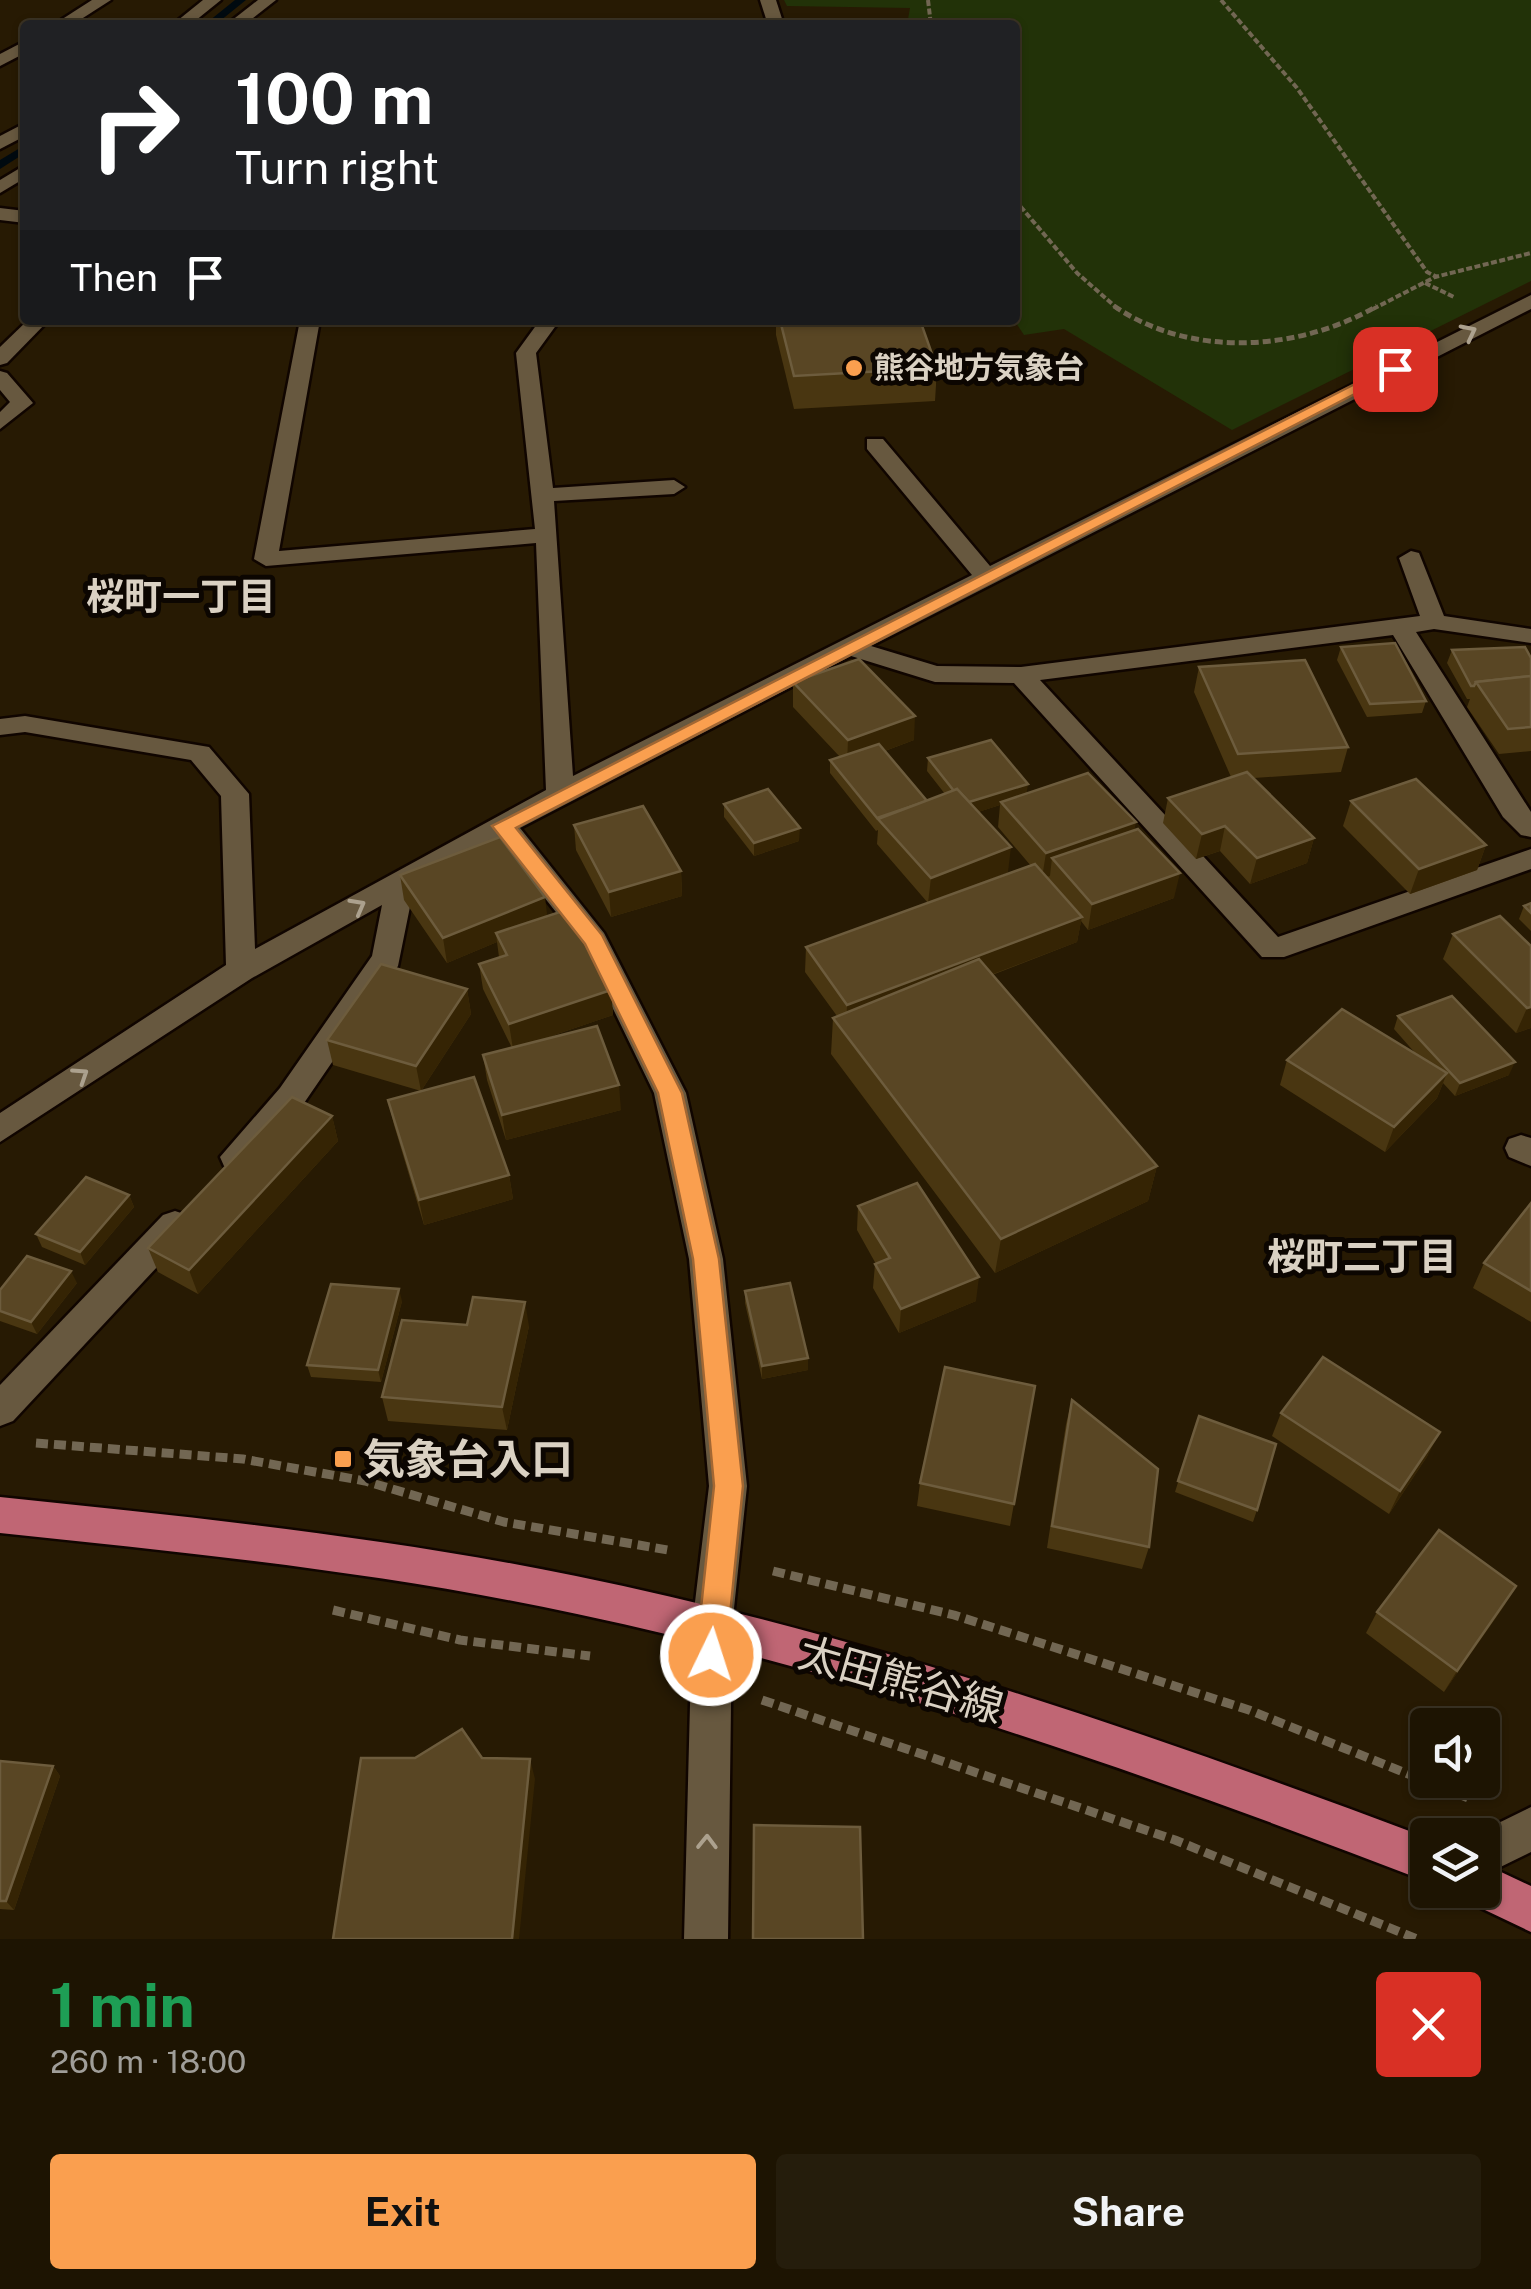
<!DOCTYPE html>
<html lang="en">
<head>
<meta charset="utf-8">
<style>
	:root { --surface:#1d1402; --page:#251d0c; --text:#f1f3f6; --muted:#a09e99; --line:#3b3324; --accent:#fa9f4f }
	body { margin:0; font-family:"Public Sans","Noto Sans JP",sans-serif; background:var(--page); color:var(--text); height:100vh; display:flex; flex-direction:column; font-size:38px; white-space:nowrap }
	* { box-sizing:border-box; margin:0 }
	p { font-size:32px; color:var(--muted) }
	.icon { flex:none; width:55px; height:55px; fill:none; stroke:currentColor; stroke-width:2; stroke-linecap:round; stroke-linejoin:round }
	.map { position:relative; height:1939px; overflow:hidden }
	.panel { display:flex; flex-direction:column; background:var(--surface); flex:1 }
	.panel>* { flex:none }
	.hud { position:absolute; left:20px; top:20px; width:1000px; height:305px; border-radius:10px; box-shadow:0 2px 8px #0004,0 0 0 2px var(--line); background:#202124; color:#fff; overflow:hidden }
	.controls { position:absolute; left:1410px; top:1708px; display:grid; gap:20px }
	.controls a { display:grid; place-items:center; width:90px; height:90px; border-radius:10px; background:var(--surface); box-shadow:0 2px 8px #0004,0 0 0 2px var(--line); font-size:50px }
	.pin { position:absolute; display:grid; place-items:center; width:85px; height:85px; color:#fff; margin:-42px; border-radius:20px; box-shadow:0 5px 15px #0006 }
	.me { position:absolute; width:110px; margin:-55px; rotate:4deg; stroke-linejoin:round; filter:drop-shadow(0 0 8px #0008) }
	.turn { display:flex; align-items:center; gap:35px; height:210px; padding:0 50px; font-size:45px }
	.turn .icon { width:130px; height:130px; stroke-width:2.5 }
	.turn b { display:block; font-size:70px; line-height:85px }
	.then { display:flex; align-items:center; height:95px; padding:0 50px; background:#0003; gap:20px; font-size:38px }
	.round { display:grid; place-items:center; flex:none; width:105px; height:105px; border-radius:10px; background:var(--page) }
	.overview { display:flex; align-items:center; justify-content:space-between; height:170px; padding:0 50px }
	h1 { font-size:60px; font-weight:700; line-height:75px; color:#1e9e55 }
	.action { display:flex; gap:20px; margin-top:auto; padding:20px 50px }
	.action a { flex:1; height:115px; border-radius:10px; background:var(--accent); color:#111; font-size:40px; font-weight:700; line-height:115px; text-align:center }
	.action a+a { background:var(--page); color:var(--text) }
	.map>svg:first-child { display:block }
	.green { fill:#223208 }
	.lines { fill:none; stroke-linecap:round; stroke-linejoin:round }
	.stream { fill:#000a10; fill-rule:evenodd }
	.minor-casing { stroke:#100500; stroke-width:5 }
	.major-casing { stroke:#100500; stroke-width:5 }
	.path-far2 { stroke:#726753; stroke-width:4; stroke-dasharray:6 2.5; stroke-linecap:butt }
	.path-far1 { stroke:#726753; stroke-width:5; stroke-dasharray:8 4; stroke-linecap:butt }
	.path { stroke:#726753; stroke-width:9; stroke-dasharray:12 6; stroke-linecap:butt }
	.minor { fill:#67583f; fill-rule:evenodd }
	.major { fill:#c06674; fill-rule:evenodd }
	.wall { fill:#493611; fill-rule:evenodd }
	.shaded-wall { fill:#352404 }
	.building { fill:#594624; stroke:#6d5c3d; stroke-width:2.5 }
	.oneway { stroke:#aca18e }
	.route { fill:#fa9f4f; stroke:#a26733; stroke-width:2.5 }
	.poi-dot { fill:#fa9f4f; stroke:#0c0601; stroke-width:4 }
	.labels { text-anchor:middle; stroke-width:10; stroke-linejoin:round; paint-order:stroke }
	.far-poi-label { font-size:30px; font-weight:bold; fill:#dad1c3; stroke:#0c0601; text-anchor:start }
	.neighbourhood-label { font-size:38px; font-weight:bold; fill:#dad1c3; stroke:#0c0601 }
	.near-poi-label { font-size:42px; font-weight:bold; fill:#dad1c3; stroke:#0c0601; text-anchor:start }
	.near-street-label { font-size:42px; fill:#dad1c3; stroke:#0c0601 }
</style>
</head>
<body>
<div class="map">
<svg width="1531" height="1939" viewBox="0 0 1531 1939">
	<rect width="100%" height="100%" fill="#271a03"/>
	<polygon class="green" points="784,0 1531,0 1531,281 1232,430 1064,329 1024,335 1014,320 1015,25 907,25 910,8 787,6"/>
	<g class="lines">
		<g class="stream">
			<polygon points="235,0 246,0 215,25 204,25"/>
			<polygon points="25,145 25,153 0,169 0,160"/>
		</g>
		<g class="minor-casing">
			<g id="minor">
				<polygon points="92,0 111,0 72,25 53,25"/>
				<polygon points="203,0 221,0 190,25 172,25"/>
				<polygon points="258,0 276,0 244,25 226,25"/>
				<polygon points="760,0 776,0 784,25 768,25"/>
				<polygon points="25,41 25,53 0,66 0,54"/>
				<polygon points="25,123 25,136 0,149 0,136"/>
				<polygon points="25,165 25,178 0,193 0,180"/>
				<polygon points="0,208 25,211 25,223 0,220"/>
				<polygon points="1531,295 1531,309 871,646 937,666 1021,667 1420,616 1399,558 1411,551 1419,553 1444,616 1531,629 1531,643 1434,629 1416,632 1531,812 1531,837 1521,835 1503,817 1393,635 1040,680 1278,937 1531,849 1531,869 1284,957 1262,957 1014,683 935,682 851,656 520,828 604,933 686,1093 723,1259 747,1486 732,1627 728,1939 684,1939 692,1627 709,1486 689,1259 654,1093 582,945 499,840 414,887 398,966 302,1106 248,1166 236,1170 224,1166 220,1157 280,1088 372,956 382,905 252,978 0,1142 0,1113 226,965 221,796 191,760 25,732 0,735 0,719 25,716 209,747 249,794 255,949 546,790 536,543 266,566 254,559 300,320 320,320 279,551 535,529 516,353 540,320 560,320 536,353 553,488 674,480 685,487 674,494 554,501 573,776 972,575 867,449 867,439 883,439 990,566"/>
				<polygon points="28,320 49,320 7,363 0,365 0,347"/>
				<polygon points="0,371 7,373 33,403 0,429 0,412 10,402 0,390"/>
				<polygon points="1521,1135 1531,1138 1531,1166 1509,1157 1505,1148 1509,1139"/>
				<polygon points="175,1211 187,1215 192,1225 187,1235 13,1421 0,1426 0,1385 163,1215"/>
				<polygon points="1531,1807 1531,1852 1482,1876 1482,1835 1474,1835"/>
			</g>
		</g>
		<g class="major-casing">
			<g id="major">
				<path d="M 0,1497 C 193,1517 386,1537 576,1576 C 868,1636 1149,1733 1428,1838 L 1428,1882 C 1150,1775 869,1676 577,1614 C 387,1573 193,1553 0,1533 Z"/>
				<polygon points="1482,1863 1531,1886 1531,1932 1466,1901 1462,1890 1482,1890"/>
			</g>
		</g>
		<g class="path-far2">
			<polyline points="928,0 931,25"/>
			<polyline points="1221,0 1297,88 1427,272 1437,277"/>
			<polyline points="1015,200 1077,273 1118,309"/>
			<polyline points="1425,283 1454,297"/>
			<polyline points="1373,309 1435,277 1531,253"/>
		</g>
		<path class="path-far1" d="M 1114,306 C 1191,359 1300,351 1377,306"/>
		<g class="path">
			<polyline points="36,1443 243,1459 365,1481 504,1522 668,1550"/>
			<polyline points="773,1571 954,1615 1249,1710 1468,1798"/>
			<polyline points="333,1610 460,1640 590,1656"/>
			<polyline points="762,1700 1175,1840 1417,1939"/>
		</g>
		<use href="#minor" class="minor"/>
		<use href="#major" class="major"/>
	</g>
	<g class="wall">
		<polygon points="776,320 920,320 937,368 935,401 794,409 776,335"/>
		<polygon points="1341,647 1426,701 1422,713 1367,717 1337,660"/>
		<polygon points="1452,650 1531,658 1531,751 1499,754 1467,707 1470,699 1467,699 1447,663"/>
		<polygon points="1199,667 1348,747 1341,772 1254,778 1314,838 1307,863 1250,884 1220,851 1196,859 1163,823 1168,798 1231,777 1194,692"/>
		<path d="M 793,682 L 914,740 L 885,751 L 927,801 L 945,794 L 927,771 L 928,758 L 1134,830 L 1174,898 L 1088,930 L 1081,921 L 1077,942 L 992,975 L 1157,1166 L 1148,1201 L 995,1273 L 831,1054 L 833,1018 L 837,1016 L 805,972 L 806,947 L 928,903 L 877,844 L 878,830 L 876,831 L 830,773 L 830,760 L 840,757 L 793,707 ZM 1000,805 L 998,827 L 1031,866 L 931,902 L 1008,872 L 978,812 Z"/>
		<polygon points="1351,801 1486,845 1477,870 1410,894 1343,826"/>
		<polygon points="724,804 799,841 754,856 724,817"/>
		<polygon points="574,825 681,871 682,896 611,917 576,850"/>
		<polygon points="400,875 547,916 611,990 613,1015 528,1044 621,1110 506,1140 487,1080 483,1055 512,1048 483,989 479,964 499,957 497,942 447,963 404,900"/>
		<polygon points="1531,903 1531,931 1519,919 1524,906"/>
		<polygon points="1453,934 1531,946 1531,1028 1516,1033 1443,959"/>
		<polygon points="467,989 471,1014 421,1091 333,1065 327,1040"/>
		<polygon points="1398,1016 1509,1075 1455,1096 1443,1083 1437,1098 1385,1152 1280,1085 1287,1060 1416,1054 1394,1029"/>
		<polygon points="388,1100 509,1175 513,1199 424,1225 394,1125"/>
		<polygon points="332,1116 338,1141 198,1294 158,1272 148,1248"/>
		<polygon points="129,1195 134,1207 85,1265 42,1247 36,1234"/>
		<polygon points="1531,1203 1531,1322 1473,1288 1484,1263"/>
		<polygon points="858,1206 976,1301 899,1333 873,1288 875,1264 876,1264 857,1230"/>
		<polygon points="77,1283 37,1334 0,1321 0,1290"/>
		<polygon points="745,1291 808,1370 762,1379 745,1303"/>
		<polygon points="402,1301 381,1382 311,1377 307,1365"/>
		<polygon points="529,1326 507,1430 388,1421 382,1397"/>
		<polygon points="1035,1386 1010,1526 917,1506 920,1483"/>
		<polygon points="1072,1400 1149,1547 1142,1569 1047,1548 1066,1424"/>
		<polygon points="1281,1413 1428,1455 1389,1514 1272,1436"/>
		<polygon points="1199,1416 1257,1510 1253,1522 1175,1492"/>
		<polygon points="1516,1586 1444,1692 1366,1633 1377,1612"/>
		<polygon points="0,1761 53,1766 60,1776 14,1910 0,1909"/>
	</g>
	<g class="shaded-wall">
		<polygon points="915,716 914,740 847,765 848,740"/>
		<polygon points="1028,784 1026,797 1001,802 1000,805 963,817 964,804"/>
		<polygon points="1136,822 1131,848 1052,858 1050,876 1042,878 1046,853"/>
		<polygon points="1225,826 1220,851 1196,859 1202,834"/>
		<polygon points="800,828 799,841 754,856 754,843"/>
		<polygon points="1314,838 1307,863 1250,884 1257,858"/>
		<polygon points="1486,845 1477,870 1410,894 1419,869"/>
		<polygon points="1011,847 1008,872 928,903 931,878"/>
		<polygon points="681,871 682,896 611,917 609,892"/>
		<polygon points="1180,873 1174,898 1088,930 1092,904"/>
		<polygon points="545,897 548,922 496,933 497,942 447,963 443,938"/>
		<polygon points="1082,917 1077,942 846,1030 847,1005"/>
		<polygon points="467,989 471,1014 421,1091 416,1066"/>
		<polygon points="611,990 613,1015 513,1049 509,1024"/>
		<polygon points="1531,1007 1531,1028 1516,1033 1527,1008"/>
		<polygon points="1515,1062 1509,1075 1455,1096 1460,1083"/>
		<polygon points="1447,1073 1437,1098 1385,1152 1394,1127"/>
		<polygon points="619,1085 621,1110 506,1140 502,1115"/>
		<polygon points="332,1116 338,1141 198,1294 189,1270"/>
		<polygon points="1157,1166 1148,1201 995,1273 1001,1239"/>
		<polygon points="509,1175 513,1199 424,1225 419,1200"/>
		<polygon points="129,1195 134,1207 85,1265 80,1252"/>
		<polygon points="71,1271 77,1283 37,1334 31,1322"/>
		<polygon points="979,1277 976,1301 899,1333 901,1309"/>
		<polygon points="399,1289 402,1301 381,1382 378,1370"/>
		<polygon points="525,1302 529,1326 507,1430 502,1407"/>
		<polygon points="808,1358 808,1370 762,1379 762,1366"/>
		<polygon points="1440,1432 1428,1455 1389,1514 1400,1491"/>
		<polygon points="1516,1586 1503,1608 1444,1692 1457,1671"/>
		<polygon points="530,1759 535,1779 519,1939 512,1939"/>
		<polygon points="53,1766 60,1776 14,1910 6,1901"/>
	</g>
	<g class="building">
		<polygon points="780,320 920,320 937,368 794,376"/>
		<polygon points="1395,643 1426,701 1370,704 1341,647"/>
		<polygon points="1525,647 1531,658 1531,676 1476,682 1474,686 1471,686 1452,650"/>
		<polygon points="859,659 915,716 848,740 793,682"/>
		<polygon points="1305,660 1348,747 1238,754 1199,667"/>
		<polygon points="1531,676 1531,727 1508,729 1476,682"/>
		<polygon points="991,740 1028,784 969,802 957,789 954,791 928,758"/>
		<polygon points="879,744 927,801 877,818 830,760"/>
		<polygon points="1247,772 1314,838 1257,858 1225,826 1202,834 1168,798"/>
		<polygon points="1088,773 1136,822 1046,853 1001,802"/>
		<polygon points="1416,779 1486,845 1419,869 1351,801"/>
		<polygon points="768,789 800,828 754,843 724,804"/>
		<polygon points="957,789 1011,847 931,878 878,819"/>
		<polygon points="643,806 681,871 609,892 574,825"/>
		<polygon points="1138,829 1180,873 1092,904 1052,858"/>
		<polygon points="500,837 545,897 443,938 400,875"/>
		<polygon points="1035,864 1082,917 847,1005 806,947"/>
		<polygon points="1531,903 1531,913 1524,906"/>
		<polygon points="566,910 611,990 509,1024 479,964 507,955 496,933"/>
		<polygon points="1500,916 1531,946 1531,1007 1527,1008 1453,934"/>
		<polygon points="979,959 1157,1166 1001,1239 833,1018"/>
		<polygon points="381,964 467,989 416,1066 327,1040"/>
		<polygon points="1452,996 1515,1062 1460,1083 1398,1016"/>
		<polygon points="1342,1009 1447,1073 1394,1127 1287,1060"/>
		<polygon points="597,1026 619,1085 502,1115 483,1055"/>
		<polygon points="474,1077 509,1175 419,1200 388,1100"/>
		<polygon points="292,1097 332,1116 189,1270 148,1248"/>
		<polygon points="86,1177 129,1195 80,1252 36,1234"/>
		<polygon points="917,1183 979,1277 901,1309 875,1264 890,1258 858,1206"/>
		<polygon points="1531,1203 1531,1291 1484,1263"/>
		<polygon points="27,1256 71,1271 31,1322 0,1311 0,1290"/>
		<polygon points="790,1283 808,1358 762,1366 745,1291"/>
		<polygon points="331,1284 399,1289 378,1370 307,1365"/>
		<polygon points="473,1297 525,1302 502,1407 382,1397 402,1320 467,1325"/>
		<polygon points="1323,1357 1440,1432 1400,1491 1281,1413"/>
		<polygon points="945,1367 1035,1386 1014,1504 920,1483"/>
		<polygon points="1072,1400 1158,1469 1149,1547 1052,1526"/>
		<polygon points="1199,1416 1276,1444 1257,1510 1178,1481"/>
		<polygon points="1439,1530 1516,1586 1457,1671 1377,1612"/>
		<polygon points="462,1729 482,1758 530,1759 512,1939 333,1939 361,1758 415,1758"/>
		<polygon points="0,1761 53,1766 6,1901 0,1901"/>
		<polygon points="754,1825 860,1827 863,1939 753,1939"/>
	</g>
	<defs><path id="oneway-chevron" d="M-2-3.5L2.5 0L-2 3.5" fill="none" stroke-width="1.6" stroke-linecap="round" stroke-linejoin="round" transform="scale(2.5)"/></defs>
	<g class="oneway">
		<use href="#oneway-chevron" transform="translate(1469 332) rotate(-27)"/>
		<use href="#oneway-chevron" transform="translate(358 906) rotate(-29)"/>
		<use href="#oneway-chevron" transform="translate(81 1075) rotate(-33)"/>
		<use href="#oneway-chevron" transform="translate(707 1842) rotate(-89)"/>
	</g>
	<polygon class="route" points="1390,366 1403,369 516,828 602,935 682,1093 719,1259 743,1486 726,1655 722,1665 711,1670 700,1665 696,1655 714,1486 693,1259 658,1093 585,944 492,826"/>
	<g class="poi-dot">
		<circle cx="854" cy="368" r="10"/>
		<rect x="333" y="1449" width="20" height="20" rx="5"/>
	</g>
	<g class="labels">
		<g class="far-poi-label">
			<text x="874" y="378">熊谷地方気象台</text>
		</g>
		<g class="neighbourhood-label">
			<text x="181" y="610">桜町一丁目</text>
			<text x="1362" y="1270">桜町二丁目</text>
		</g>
		<g class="near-poi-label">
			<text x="363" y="1474">気象台入口</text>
		</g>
		<g class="near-street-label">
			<text transform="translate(901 1680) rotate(16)" y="15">太田熊谷線</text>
		</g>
	</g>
</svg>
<div class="controls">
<a><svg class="icon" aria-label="sound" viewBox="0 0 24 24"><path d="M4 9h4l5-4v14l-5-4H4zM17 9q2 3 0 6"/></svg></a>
<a><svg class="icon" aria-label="layers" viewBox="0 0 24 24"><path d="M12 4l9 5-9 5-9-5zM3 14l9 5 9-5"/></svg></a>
</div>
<div class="pin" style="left:1395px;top:369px;background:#d93025"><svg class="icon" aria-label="arrive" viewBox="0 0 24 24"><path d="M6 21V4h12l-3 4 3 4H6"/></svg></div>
<svg class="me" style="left:711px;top:1655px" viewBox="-20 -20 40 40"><circle r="17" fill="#fa9f4f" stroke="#fff" stroke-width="3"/><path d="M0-11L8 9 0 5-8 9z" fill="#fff"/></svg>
<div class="hud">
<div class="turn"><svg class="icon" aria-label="right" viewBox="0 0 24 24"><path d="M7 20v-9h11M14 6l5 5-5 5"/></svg><div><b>100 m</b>Turn right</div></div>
<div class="then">Then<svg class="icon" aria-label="arrive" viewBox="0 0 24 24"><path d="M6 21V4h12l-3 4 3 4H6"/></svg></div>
</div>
</div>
<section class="panel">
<div class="overview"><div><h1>1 min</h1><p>260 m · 18:00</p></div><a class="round" style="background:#d93025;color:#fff"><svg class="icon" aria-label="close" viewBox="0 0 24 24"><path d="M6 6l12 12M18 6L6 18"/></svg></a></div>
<div class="action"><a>Exit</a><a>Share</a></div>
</section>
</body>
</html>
